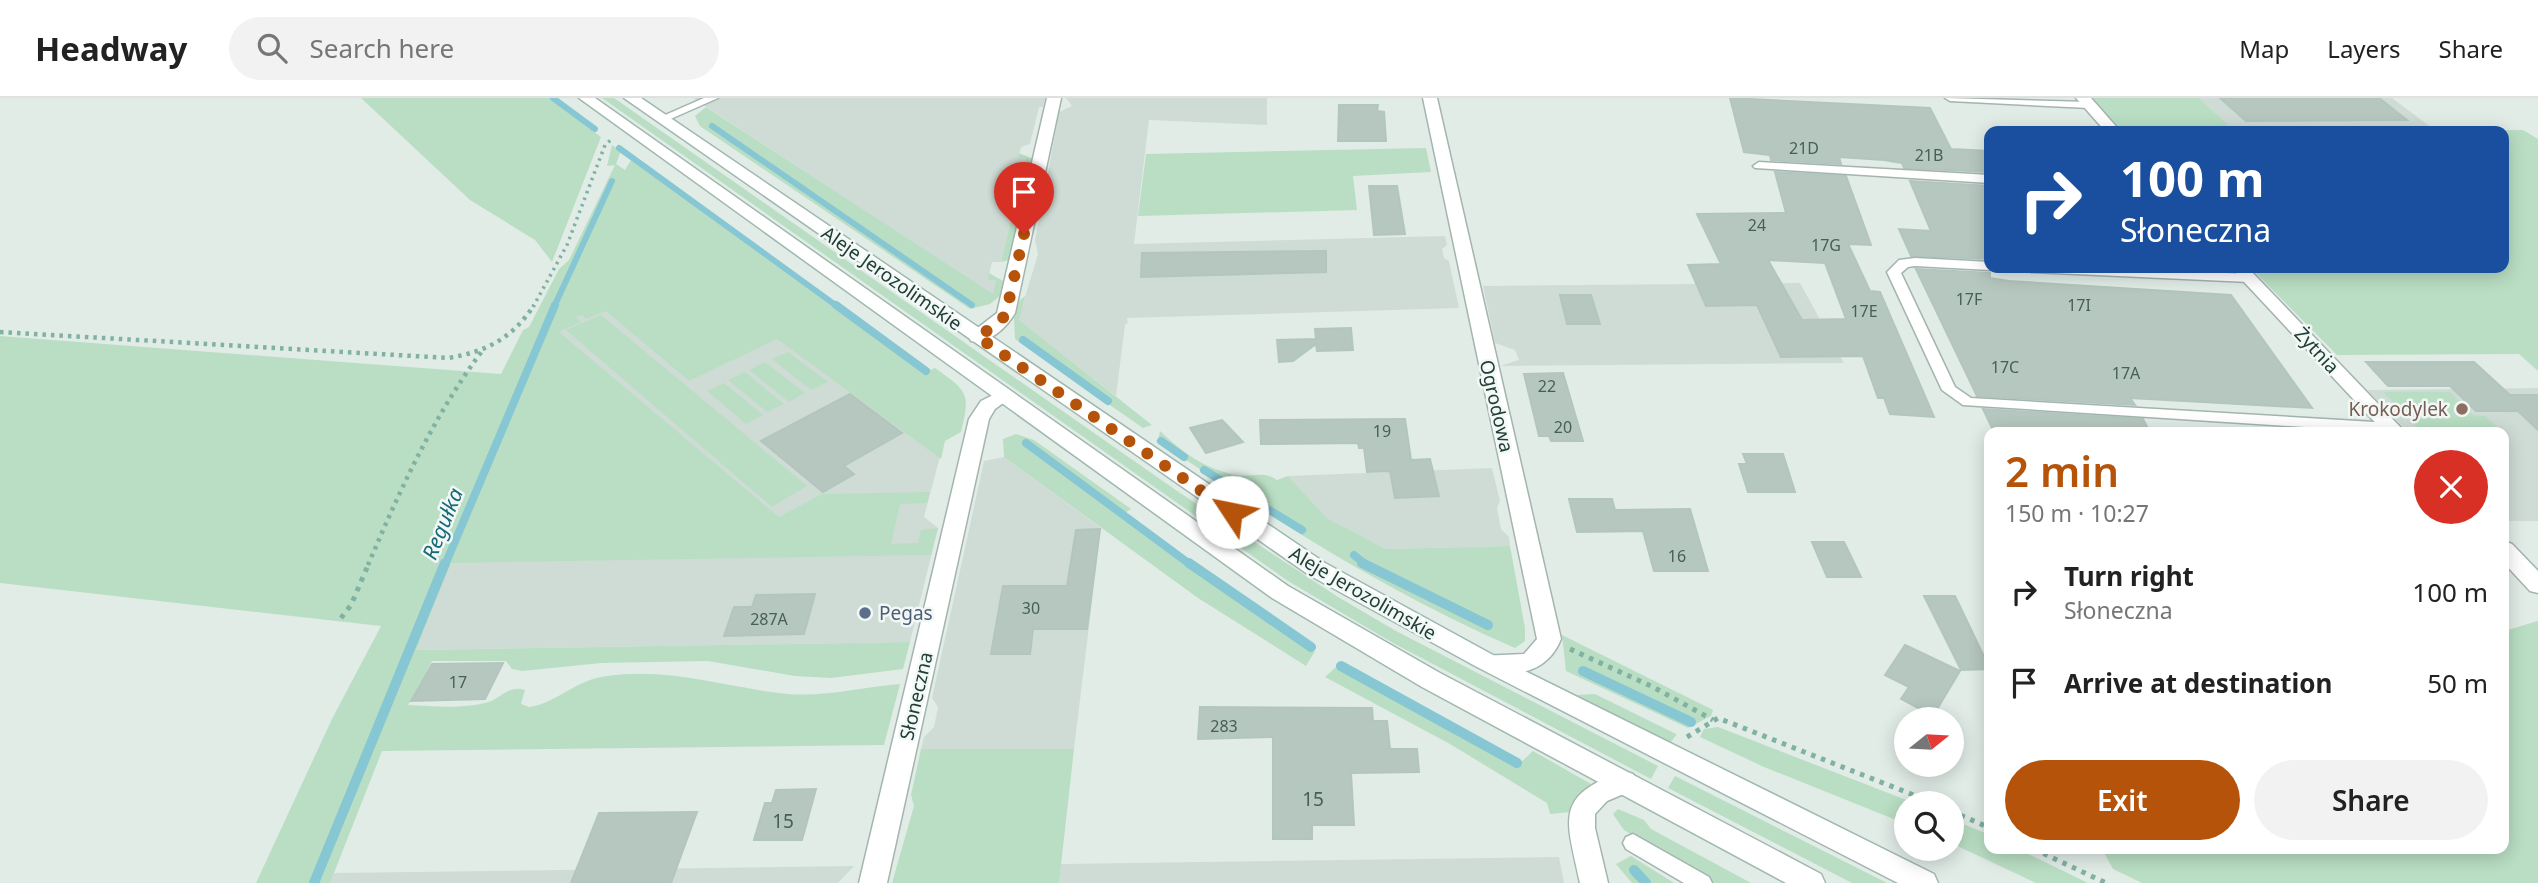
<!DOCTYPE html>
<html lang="en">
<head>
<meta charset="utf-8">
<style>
	:root { --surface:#fff; --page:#f2f2f2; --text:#222; --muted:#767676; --line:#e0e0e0; --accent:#b45309 }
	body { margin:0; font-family:"Noto Sans",sans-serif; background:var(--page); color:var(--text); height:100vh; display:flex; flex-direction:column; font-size:26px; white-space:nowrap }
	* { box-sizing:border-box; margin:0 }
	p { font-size:23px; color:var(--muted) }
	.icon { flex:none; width:38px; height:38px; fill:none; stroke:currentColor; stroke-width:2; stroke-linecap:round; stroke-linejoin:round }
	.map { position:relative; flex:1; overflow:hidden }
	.details { position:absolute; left:1984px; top:329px; width:525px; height:427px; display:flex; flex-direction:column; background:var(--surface); border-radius:14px; box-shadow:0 4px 18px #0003 }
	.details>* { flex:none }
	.hud { position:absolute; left:1984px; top:28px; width:525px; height:147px; border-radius:14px; box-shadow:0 4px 18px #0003; background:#1a4fa0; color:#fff; overflow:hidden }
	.needle { width:46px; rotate:72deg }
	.tools { position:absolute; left:1894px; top:609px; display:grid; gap:14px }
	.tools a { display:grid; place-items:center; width:70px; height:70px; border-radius:50%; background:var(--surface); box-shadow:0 4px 18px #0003; font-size:35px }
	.pin { position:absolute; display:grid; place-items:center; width:60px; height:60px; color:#fff; margin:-72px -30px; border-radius:50% 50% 50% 0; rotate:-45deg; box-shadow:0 0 7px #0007 }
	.pin .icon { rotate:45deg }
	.me { position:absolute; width:77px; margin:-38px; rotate:304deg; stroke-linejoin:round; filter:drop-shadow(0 0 5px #0008) }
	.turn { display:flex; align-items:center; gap:24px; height:147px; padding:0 21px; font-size:32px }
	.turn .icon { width:91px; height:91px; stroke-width:2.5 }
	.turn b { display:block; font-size:49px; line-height:60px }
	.round { display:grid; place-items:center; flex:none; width:74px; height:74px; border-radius:37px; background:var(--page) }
	.summary { display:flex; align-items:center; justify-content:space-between; height:119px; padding:0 21px }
	h1 { font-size:42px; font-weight:600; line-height:52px; color:var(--accent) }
	.primary-button { display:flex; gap:14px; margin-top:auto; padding:14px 21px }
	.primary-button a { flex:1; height:80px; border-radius:42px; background:var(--accent); color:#fff; font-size:28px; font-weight:600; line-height:80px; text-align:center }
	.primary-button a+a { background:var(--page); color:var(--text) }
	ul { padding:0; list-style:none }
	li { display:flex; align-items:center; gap:21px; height:91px; padding:0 21px }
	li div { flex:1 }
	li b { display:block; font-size:26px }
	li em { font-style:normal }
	header { display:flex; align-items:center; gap:42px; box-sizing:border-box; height:98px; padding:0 35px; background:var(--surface); border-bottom:2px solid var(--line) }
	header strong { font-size:33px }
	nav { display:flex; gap:38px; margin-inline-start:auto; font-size:24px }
	.search { width:490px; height:63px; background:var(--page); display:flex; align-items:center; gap:18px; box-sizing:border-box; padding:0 24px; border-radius:38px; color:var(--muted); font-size:26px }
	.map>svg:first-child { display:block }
	.built { fill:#cfdcd6 }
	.green { fill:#b9dec3 }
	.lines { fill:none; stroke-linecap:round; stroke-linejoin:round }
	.stream-far2 { stroke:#86c7d3; stroke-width:6 }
	.stream-far1 { stroke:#86c7d3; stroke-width:8 }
	.stream { stroke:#86c7d3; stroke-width:10 }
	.building { fill:#b6c7c0; stroke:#b3c6be; stroke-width:2; fill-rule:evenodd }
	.lane-casing { stroke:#a4b4ae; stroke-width:3 }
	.street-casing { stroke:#a4b4ae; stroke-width:3 }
	.secondary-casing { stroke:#9fb8af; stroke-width:3 }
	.path-far2 { stroke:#80b1a2; stroke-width:3.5; stroke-dasharray:2.5 4.5; stroke-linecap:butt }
	.path-far1 { stroke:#80b1a2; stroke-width:4.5; stroke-dasharray:3.5 5; stroke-linecap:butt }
	.path { stroke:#80b1a2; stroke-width:5; stroke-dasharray:4.5 6; stroke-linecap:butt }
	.lane { fill:#fff; fill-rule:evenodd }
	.street { fill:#fff; fill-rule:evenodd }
	.secondary { fill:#fff; fill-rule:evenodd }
	.route { stroke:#b45309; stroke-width:12; stroke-dasharray:0 21.6 }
	.education-dot { fill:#8d6e63; stroke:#f1f8f5; stroke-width:2.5 }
	.service-dot { fill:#5c6f8a; stroke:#f1f8f5; stroke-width:2.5 }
	.labels { text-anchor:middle; stroke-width:5; stroke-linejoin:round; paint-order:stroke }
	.number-label { font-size:16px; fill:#466058 }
	.street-label { font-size:19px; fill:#213d36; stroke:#f1f8f5 }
	.education-label { font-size:19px; fill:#785e54; stroke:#f1f8f5; text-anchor:end }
	.service-label { font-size:19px; fill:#4e5e75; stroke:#f1f8f5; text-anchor:start }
	.near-number-label { font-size:19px; fill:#466058 }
	.water-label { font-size:21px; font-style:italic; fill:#186a7b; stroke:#f1f8f5 }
</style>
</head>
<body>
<header>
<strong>Headway</strong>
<div class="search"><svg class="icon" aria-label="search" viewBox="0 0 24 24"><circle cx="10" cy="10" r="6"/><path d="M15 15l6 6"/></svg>Search here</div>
<nav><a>Map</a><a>Layers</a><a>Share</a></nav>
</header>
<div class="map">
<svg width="2538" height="785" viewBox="0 0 2538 785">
	<rect width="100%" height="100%" fill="#e1ece7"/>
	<g class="built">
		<polygon points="693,0 1045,0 1043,9 1039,9 1030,46 1021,49 1018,60 1026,60 1001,164 992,164 988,181 997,182 993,197"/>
		<polygon points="1066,0 1267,0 1267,27 1149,22 1134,146 1445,138 1447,147 1442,151 1444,160 1449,163 1459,210 1127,220 1128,225 1125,227 1116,298 1018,222 1038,156 1035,142 1041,112 1054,100 1045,91 1059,14 1072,8"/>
		<polygon points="2199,0 2392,0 2436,33 2235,33"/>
		<polygon points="686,122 947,332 924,419 938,430 910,544 415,552 545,234"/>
		<polygon points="1800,185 1844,265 1500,268 1519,262 1515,252 1495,245 1483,188"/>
		<polygon points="2538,290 2538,423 2504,423 2504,334 2429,334 2405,331 2367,292"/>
		<polygon points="1004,359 1101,430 1074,651 921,651 924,639 934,629 938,609 932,600 984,363"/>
		<polygon points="1492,370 1500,403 1497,410 1501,431 1509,439 1510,448 1386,451 1327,420 1288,378"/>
		<polygon points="1559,759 1564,785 1059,785 1061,766"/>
		<polygon points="854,768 838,785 330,785 334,775"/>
	</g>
	<g class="green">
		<polygon points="361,0 549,0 601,39 552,164 535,142 470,102"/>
		<polygon points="602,0 614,0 1180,395 1338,499 1396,533 1658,668 1651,681 1393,545 1288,483"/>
		<polygon points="2091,0 2199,0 2235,33 2122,33"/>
		<polygon points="706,9 993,196 996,182 988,182 989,175 1003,183 1001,197 990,206 970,211 700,28 695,18"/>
		<polygon points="2523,32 2538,41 2538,273 2519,256 2337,257 2251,170 2504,170 2504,33 2405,33"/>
		<path d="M 612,47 L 621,53 L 616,66 L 625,72 L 631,62 L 923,275 L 935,270 C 967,293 971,294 961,334 L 945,343 L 941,361 L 777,241 L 689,283 L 606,213 L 586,221 L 582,217 L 576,219 L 581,224 L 559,234 L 779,419 L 822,396 L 930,394 L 927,405 L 900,406 L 891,446 L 918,445 L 921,432 L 938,430 L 931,457 L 451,465 L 416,552 L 910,544 L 903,571 L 831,580 L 795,578 L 708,563 L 601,565 L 522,573 L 512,571 L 506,563 L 432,563 L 408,607 C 431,608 462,611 485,605 C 500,602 508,586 525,592 L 521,606 L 529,609 C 558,605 574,582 607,578 C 673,569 726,590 788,596 C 826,599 862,589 900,586 L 884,647 L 382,653 L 330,785 L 256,785 L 332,621 L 381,528 L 0,485 L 0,238 L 501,276 L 523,232 L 529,229 L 559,171 L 569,162 L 615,67 L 607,68 Z"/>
		<polygon points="1426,50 1431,74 1353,78 1357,112 1138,118 1146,56"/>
		<polygon points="1019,55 1033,61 1009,162 1001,164 1026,60 1018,60"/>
		<polygon points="1025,198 1019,222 1152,327 1143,330 1015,241 1014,219 1020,202"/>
		<polygon points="601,217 807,388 772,409 566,232"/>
		<polygon points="788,254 828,284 811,292 772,261"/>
		<polygon points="765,264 805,295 789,304 749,272"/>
		<polygon points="745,274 784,306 767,314 728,282"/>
		<polygon points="724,285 763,317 746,326 707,293"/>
		<polygon points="2383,294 2450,294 2473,317 2485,318 2498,330 2417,329"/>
		<path d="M 1160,333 C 1185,356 1202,369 1235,377 C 1250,380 1264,372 1277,382 L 1288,378 L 1327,420 L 1386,451 L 1510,448 L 1525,530 L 1525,543 L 1515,550 C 1388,495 1273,421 1158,343 Z"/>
		<polygon points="1016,336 1034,342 1131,411 1125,415 1031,344 1025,347 1165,451 1315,553 1306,568 1198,500 1004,359 1003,341"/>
		<polygon points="2538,523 2538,785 2142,785 2113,771 2102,751 2504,751 2504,533"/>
		<polygon points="1562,537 1713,612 1711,618 1688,630 1566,573"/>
		<polygon points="1337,568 1516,669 1533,653 1591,686 1575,703 1571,714 1550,716 1547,705 1450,646 1325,579"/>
		<polygon points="1595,596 1676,636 1677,636 1670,645 1576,597"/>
		<polygon points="1718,629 1914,705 1906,705 1906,726 1764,669 1700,639 1704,631"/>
		<polygon points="921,651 1074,651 1059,785 892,785 914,708 911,697"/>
		<polygon points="1675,678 1887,785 1852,785 1668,690"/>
		<polygon points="1618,711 1644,722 1651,731 1751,785 1710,785 1624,732 1613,716"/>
		<polygon points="1951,721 1990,737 1990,751 2018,751 2088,785 2036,785 1951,745"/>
		<polygon points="1631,758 1674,785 1632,785 1616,766"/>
	</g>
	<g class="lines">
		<g class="stream-far2">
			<polyline points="553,0 595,31"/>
			<polyline points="712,28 972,207"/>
			<polyline points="619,50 838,209"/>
			<polyline points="554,209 612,83"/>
		</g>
		<g class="stream-far1">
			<polyline points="836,207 926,273"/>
			<polyline points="1023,242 1108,303"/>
			<polyline points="1161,343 1184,359"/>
			<polyline points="1026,345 1191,467"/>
			<polyline points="1204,372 1302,432"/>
			<polyline points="1354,457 1366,467"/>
			<polyline points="445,467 555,207"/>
		</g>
		<g class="stream">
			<polyline points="1189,465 1311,549"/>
			<polyline points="1362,465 1488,527"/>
			<polyline points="1341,568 1517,665"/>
			<polyline points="1583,573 1691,624"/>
			<polyline points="1634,772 1646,785"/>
			<polyline points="314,785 445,465"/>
		</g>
	</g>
	<g class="building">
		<polygon points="1730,0 1930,10 1951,51 1990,53 1990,74 1904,70 1902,65 1884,62 1839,59 1841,66 1771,62 1770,57 1744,54"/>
		<polygon points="2220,0 2379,0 2407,22 2246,23"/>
		<polygon points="1339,7 1378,7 1377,13 1384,14 1386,43 1338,43"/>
		<path d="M 1775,74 L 1846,78 L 1871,147 L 1848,146 L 1870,193 L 1880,194 L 1934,319 L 1890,316 L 1884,300 L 1878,300 L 1863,258 L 1781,259 L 1757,207 L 1706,208 L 1688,167 L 1721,166 L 1697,116 L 1786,115 ZM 1768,162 L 1825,165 L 1846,221 L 1802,222 Z"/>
		<polygon points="1910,83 1990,88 1990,161 1911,158 1899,131 1931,133"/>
		<polygon points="1369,88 1397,88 1405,136 1374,137"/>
		<polygon points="1326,153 1326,174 1141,179 1142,155"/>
		<polygon points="1916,171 1990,175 1990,180 2009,183 2231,197 2312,310 2130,300 2135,307 1977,298"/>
		<polygon points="1560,197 1591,197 1600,226 1567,226"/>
		<polygon points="1351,230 1353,252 1317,253 1316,246 1293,263 1279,264 1277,242 1316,241 1315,231"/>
		<polygon points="2366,264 2474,264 2510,297 2538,297 2538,332 2518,313 2476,313 2450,288 2388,288"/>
		<polygon points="1563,275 1583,343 1551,343 1549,338 1539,338 1524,276"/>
		<polygon points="850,296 902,335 844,368 854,376 823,394 761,343"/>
		<polygon points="1983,311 2143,321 2150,334 1994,334"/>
		<polygon points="1405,321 1411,362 1430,361 1439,398 1395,400 1390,373 1367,374 1364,350 1359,350 1358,345 1261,346 1260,322"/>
		<polygon points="1222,322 1243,344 1206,355 1190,330"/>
		<polygon points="1743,356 1783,356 1795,394 1748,394 1739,366 1747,366"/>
		<polygon points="1569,401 1612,401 1615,412 1690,411 1708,473 1654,473 1643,433 1577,434"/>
		<polygon points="1100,431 1087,531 1033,531 1030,556 991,556 1003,488 1067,488 1076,432"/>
		<polygon points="1812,444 1844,444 1861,479 1827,479"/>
		<polygon points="815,496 804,536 724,538 734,509 752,509 756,497"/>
		<polygon points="1924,498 1955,498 1990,571 1961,572"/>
		<polygon points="1905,547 1960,573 1933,618 1901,601 1909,589 1885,577"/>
		<polygon points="503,565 485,601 411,603 432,566"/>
		<polygon points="1200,609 1372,610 1373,623 1387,623 1390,651 1417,651 1419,674 1351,675 1354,727 1312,727 1312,741 1273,741 1273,639 1198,641"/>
		<polygon points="816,691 802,742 754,742 765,705 772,705 776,692"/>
		<polygon points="697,714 671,785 571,785 599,715"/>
	</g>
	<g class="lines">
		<g class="lane-casing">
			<g id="lane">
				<polygon points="704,0 718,0 666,23 656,21"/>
				<polygon points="1945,0 2089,4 2094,7 2089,10 1950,3"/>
				<polygon points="1759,64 1990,77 1990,85 1755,70 1753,68"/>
				<polygon points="1915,160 1990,164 1990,170 1995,170 1990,172 1915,168 1908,169 1901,175 1955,289 1971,300 2391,325 2398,330 2396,333 2383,334 1963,307 1942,292 1887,174 1899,162"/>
				<polygon points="2025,170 2111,170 2249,176 2256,180 2249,184 2031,174"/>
				<polygon points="1633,736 1709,779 1712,785 1684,785 1626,751 1623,745 1626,739"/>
			</g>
		</g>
		<g class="street-casing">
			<g id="street">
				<path d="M 1047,0 L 1061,0 L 1015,215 C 1007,229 989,247 971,243 L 969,239 L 971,235 L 997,215 Z"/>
				<path d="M 1423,0 L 1437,0 L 1561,541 C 1547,576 1513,581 1480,570 L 1476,564 L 1480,558 L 1524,556 L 1537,541 Z"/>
				<polygon points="2076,0 2091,0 2120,33 2105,33"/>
				<polygon points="2231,170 2248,170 2405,334 2384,334"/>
				<polygon points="1003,292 1013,298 995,311 989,321 887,785 859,785 969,321 981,303"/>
				<polygon points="2504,443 2512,446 2538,473 2538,495 2530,493 2504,465"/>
				<path d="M 1624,673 L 1633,676 L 1637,684 L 1633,692 L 1607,703 L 1595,716 L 1595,730 L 1608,785 L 1580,785 C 1567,722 1552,698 1624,673 Z"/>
			</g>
		</g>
		<g class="secondary-casing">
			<g id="secondary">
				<polygon points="579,0 595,0 1288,488 1440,575 1821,776 1825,785 1786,785 1422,589 1272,500"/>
				<polygon points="624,0 641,0 1325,465 1493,557 1934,776 1938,785 1898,785 1477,569 1309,477"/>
			</g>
		</g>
		<polyline class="path-far2" points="533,209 567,147 605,47 613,40"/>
		<g class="path-far1">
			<path d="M 0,234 L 448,260 C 486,254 513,240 534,207"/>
			<path d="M 368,467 C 400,392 433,319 482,253"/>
		</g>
		<g class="path">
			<polyline points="341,520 351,507 369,465"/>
			<polyline points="1570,551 1653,589 1713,622"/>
			<polyline points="1687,639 1718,620 1934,705"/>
			<polyline points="1951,713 1990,730"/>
			<polyline points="2034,751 2106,785"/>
		</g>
		<use href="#lane" class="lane"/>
		<use href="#street" class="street"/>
		<use href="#secondary" class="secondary"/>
	</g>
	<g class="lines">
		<polyline class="route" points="1024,136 1006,215 1001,223 978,239 1232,414"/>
	</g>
	<circle class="education-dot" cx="2462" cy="311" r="7"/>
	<circle class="service-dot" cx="865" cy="515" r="7"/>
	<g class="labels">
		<g class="number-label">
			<text x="1804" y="56">21D</text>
			<text x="1929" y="63">21B</text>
			<text x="1757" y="133">24</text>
			<text x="1826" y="153">17G</text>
			<text x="1969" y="207">17F</text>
			<text x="2079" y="213">17I</text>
			<text x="1864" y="219">17E</text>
			<text x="2005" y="275">17C</text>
			<text x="2126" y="281">17A</text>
			<text x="1547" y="294">22</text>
			<text x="1563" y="335">20</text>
			<text x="1382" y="339">19</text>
			<text x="1677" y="464">16</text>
			<text x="1031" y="516">30</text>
			<text x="769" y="527">287A</text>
			<text x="458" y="590">17</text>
			<text x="1224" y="634">283</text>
		</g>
		<g class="street-label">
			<text transform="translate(892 180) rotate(35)" y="7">Aleje Jerozolimskie</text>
			<text transform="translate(2317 252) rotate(47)" y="7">Żytnia</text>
			<text transform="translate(1497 308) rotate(77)" y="7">Ogrodowa</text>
			<text transform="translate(1363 495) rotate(30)" y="7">Aleje Jerozolimskie</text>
			<text transform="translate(916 598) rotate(-77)" y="7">Słoneczna</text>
		</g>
		<g class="education-label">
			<text x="2448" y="318">Krokodylek</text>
		</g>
		<g class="service-label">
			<text x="879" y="522">Pegas</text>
		</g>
		<g class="near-number-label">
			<text x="1313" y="708">15</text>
			<text x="783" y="730">15</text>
		</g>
		<g class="water-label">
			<text transform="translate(443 426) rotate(-68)" y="7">Regułka</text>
		</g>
	</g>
</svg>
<div class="tools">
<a><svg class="needle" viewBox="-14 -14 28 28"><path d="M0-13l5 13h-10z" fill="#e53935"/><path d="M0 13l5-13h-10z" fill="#767676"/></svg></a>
<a><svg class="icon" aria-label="search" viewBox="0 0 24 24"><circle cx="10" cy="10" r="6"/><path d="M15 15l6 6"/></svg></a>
</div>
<div class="pin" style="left:1024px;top:136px;background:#d93025"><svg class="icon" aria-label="arrive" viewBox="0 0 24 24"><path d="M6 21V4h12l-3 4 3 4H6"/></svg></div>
<svg class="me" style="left:1232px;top:414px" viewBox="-20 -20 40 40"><circle r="19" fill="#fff"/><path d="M0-13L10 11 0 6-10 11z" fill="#b45309"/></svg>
<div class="hud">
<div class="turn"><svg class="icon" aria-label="right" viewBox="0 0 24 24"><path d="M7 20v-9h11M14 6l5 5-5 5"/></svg><div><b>100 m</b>Słoneczna</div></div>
</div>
<section class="details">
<div class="summary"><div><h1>2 min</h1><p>150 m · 10:27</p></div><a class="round" style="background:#d93025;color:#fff"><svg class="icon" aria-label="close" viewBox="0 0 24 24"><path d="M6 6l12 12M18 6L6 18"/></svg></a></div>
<ul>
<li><svg class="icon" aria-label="right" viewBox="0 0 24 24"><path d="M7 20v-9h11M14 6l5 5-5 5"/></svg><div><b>Turn right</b><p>Słoneczna</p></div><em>100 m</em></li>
<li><svg class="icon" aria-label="arrive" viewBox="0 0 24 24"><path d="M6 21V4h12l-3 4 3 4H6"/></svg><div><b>Arrive at destination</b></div><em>50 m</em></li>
</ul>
<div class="primary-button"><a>Exit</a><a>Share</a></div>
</section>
</div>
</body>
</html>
